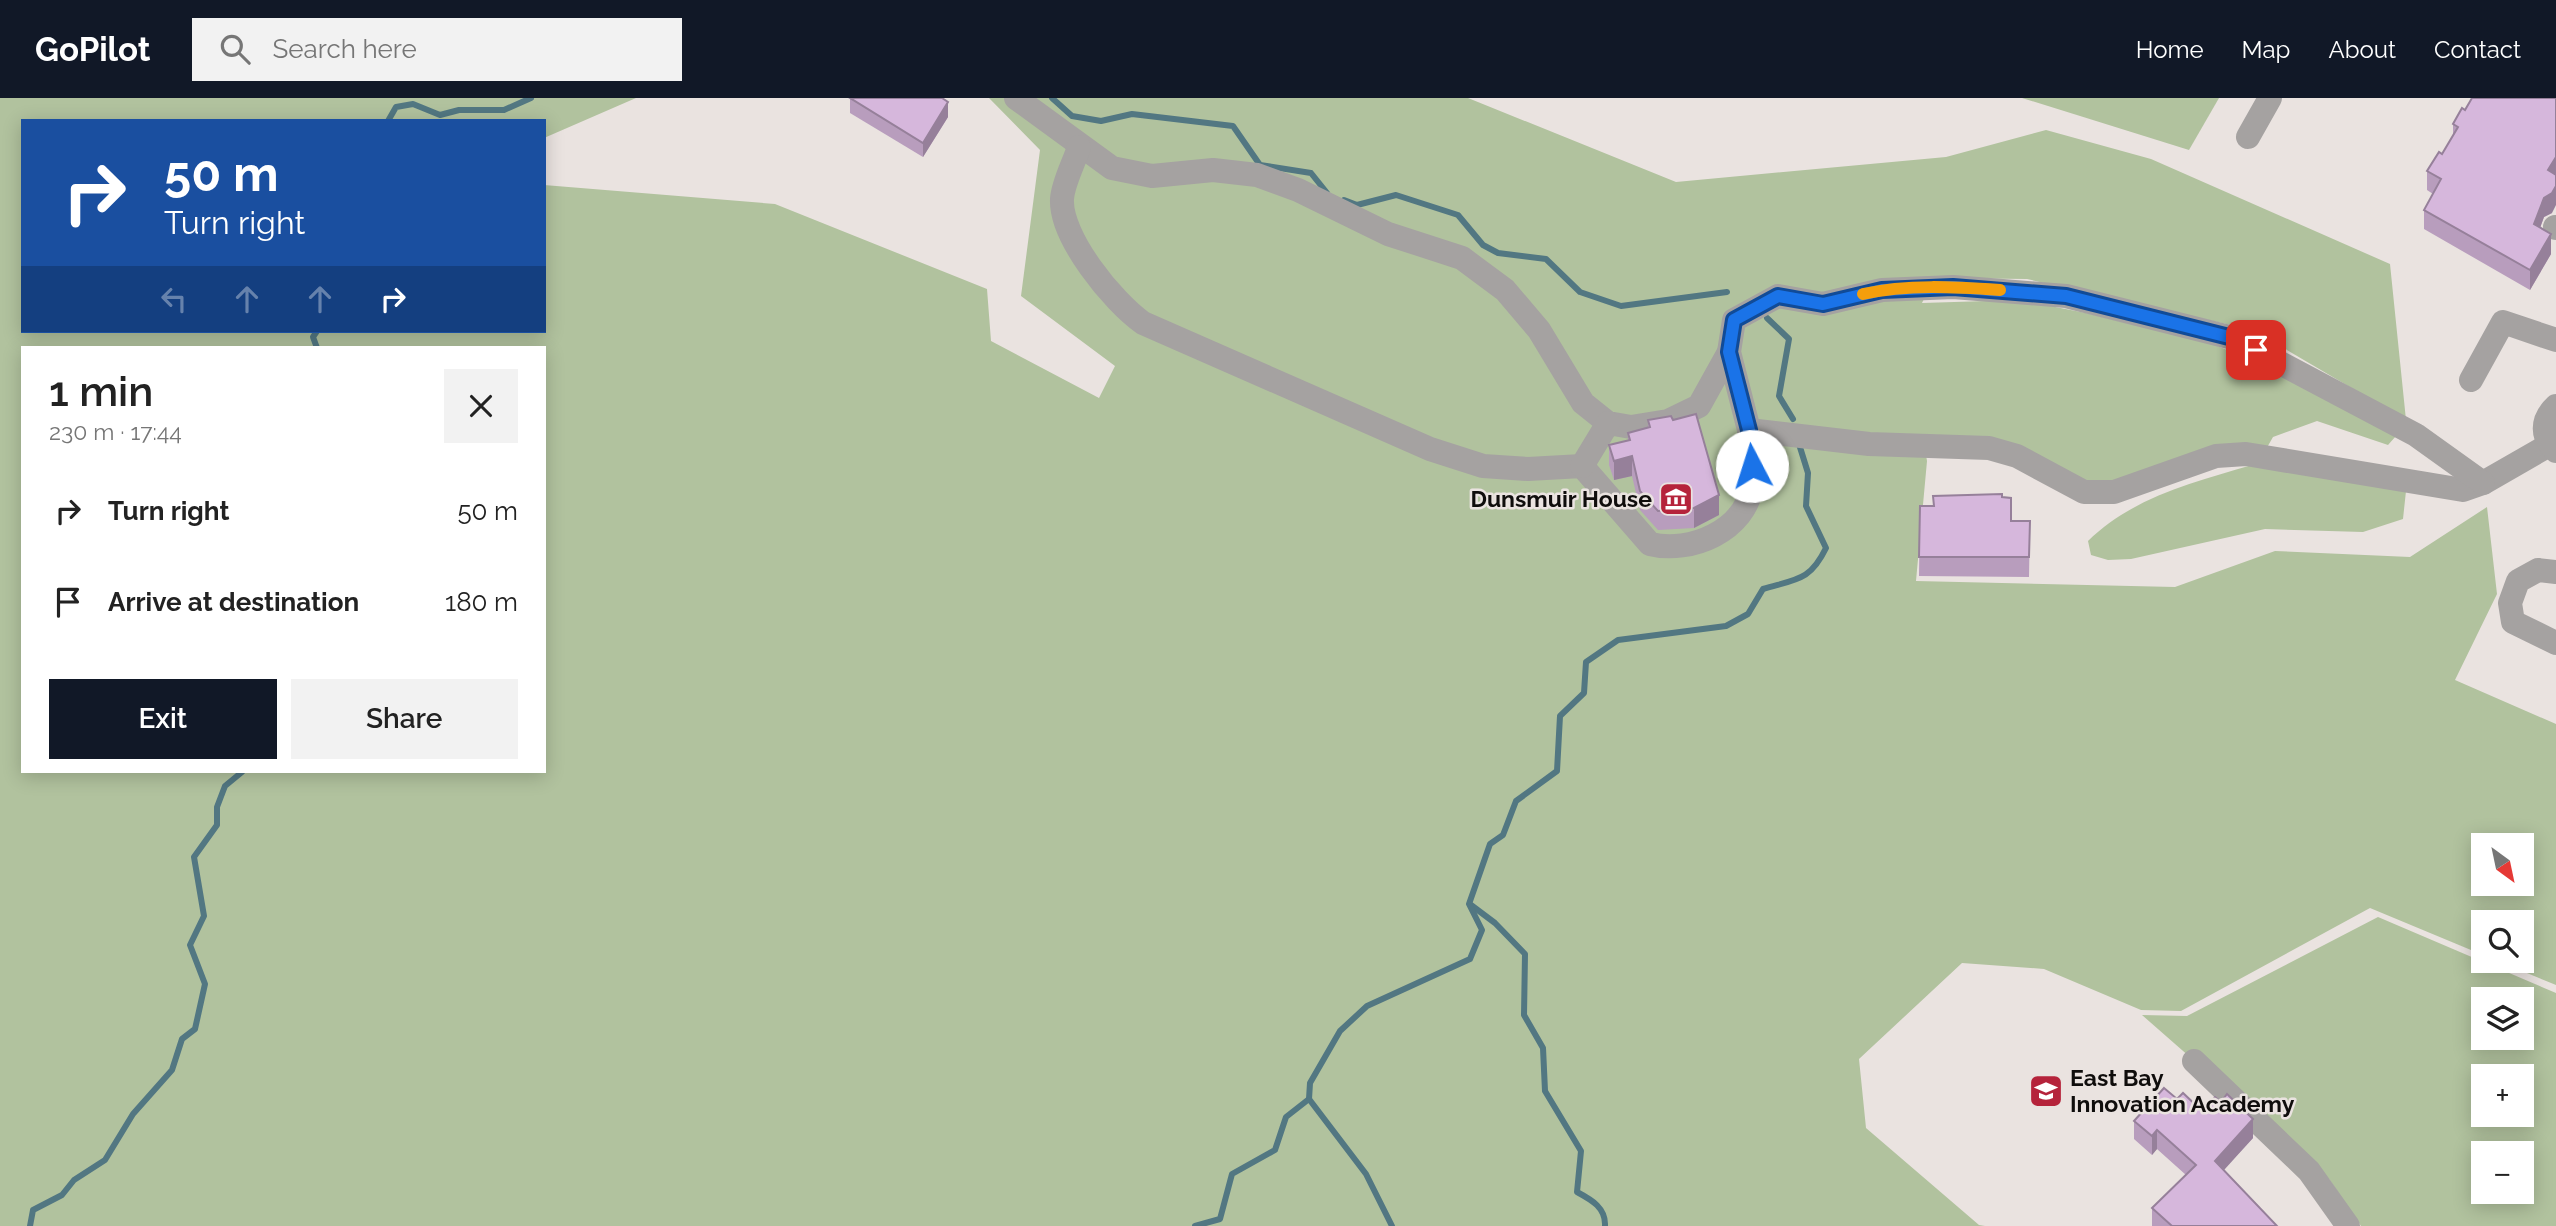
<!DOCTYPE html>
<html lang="en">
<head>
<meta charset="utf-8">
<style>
	:root { --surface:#fff; --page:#f2f2f2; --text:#222; --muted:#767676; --accent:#111827 }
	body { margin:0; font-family:Raleway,sans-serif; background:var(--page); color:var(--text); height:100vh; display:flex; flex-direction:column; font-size:26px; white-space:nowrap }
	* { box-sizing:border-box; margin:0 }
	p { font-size:23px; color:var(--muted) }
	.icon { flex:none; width:38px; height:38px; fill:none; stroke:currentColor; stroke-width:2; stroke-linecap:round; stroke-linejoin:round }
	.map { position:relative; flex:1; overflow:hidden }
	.details { position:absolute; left:21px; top:248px; width:525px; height:427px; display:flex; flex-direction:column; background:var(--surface); border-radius:0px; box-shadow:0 4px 18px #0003 }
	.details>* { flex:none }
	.top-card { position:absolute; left:21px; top:21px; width:525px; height:214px; border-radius:0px; box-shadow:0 4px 18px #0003; background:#1a4fa0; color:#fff; overflow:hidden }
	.needle { width:46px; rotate:147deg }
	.buttons { position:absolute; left:2471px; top:735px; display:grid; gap:14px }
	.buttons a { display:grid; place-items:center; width:63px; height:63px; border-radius:0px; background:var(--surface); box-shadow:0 4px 18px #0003; font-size:35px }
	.pin { position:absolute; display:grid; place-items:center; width:60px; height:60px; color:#fff; margin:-30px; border-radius:14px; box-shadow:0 4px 10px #0006 }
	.me { position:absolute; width:77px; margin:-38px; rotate:355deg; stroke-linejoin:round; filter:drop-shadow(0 0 5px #0008) }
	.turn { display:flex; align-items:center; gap:24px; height:147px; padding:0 28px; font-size:32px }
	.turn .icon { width:91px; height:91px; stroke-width:2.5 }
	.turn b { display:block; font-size:49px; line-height:60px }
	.lanes { display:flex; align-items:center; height:66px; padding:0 28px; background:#0003; justify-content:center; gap:35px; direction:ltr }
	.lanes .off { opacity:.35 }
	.round { display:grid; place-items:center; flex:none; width:74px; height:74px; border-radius:0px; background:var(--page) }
	.head { display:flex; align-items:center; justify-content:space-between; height:119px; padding:0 28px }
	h1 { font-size:42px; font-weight:600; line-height:52px }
	.action { display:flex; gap:14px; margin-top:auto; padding:14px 28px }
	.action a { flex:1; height:80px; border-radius:0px; background:var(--accent); color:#fff; font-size:28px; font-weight:600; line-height:80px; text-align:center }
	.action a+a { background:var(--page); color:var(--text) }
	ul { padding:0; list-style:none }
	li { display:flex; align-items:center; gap:21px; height:91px; padding:0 28px }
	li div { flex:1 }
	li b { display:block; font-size:26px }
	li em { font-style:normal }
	header { display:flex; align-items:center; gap:42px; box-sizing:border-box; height:98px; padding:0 35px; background:var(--accent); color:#fff }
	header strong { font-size:33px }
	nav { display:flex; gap:38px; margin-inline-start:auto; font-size:24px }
	.search { width:490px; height:63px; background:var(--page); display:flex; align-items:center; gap:18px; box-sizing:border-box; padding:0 24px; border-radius:0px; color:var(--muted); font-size:26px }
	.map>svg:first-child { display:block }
	.green { fill:#b1c29e; fill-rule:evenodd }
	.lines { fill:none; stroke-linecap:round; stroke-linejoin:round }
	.stream { stroke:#527782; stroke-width:6 }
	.minor { stroke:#a5a2a1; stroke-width:24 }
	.wall { fill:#b89dbd }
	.shaded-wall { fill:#96809a }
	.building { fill:#d6b7dc; stroke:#96809a; stroke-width:2 }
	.route-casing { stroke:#114b97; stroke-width:18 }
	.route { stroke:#1a73e8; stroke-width:12 }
	.slow { stroke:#f59e0b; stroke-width:12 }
	.labels { text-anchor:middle; stroke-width:5; stroke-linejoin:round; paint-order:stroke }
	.poi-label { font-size:23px; font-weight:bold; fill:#0f0d0c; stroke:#eae3e0; text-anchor:end }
</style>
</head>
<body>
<header>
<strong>GoPilot</strong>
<div class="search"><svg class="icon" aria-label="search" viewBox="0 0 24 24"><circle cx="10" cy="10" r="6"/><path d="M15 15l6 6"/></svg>Search here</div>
<nav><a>Home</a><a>Map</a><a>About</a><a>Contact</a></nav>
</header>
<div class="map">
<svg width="2556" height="1128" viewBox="0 0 2556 1128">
	<rect width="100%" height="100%" fill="#eae3e0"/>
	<g class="green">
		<path d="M 0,0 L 636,0 L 544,40 L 544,23 L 23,23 L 23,233 L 544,233 L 544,87 L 775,106 L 987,191 L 991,243 L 1099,300 L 1115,268 L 1021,198 L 1040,52 L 989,0 L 1468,0 L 1676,84 L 1946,59 L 2046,32 L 2151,61 L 2390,166 L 2406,322 L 2253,232 L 2027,181 L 1934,180 L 1922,205 L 2019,202 L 2086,215 L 2215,247 L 2289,277 L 2396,338 L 2388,347 L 2317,323 L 2273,339 L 2265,353 L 2093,389 L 1923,339 L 1927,363 L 1916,483 L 2175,489 L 2275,453 L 2410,459 L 2487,409 L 2497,496 L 2455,582 L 2556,626 L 2556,887 L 2498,863 L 2522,863 L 2522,824 L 2483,824 L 2483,857 L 2370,810 L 2181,913 L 2141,912 L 2044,871 L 1962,865 L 1859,961 L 1866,1030 L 1979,1127 L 1985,1128 L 0,1128 ZM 23,250 L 544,250 L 544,674 L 23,674 ZM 2483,747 L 2522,747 L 2522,786 L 2483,786 Z"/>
		<polygon points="2022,0 2219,0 2189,52"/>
		<path d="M 2252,367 L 2406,393 L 2403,421 L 2363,434 L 2265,431 L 2131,461 L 2108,462 L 2091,457 L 2088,443 C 2133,399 2194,384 2252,367 Z"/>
		<path d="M 2378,819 L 2556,895 L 2556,1128 L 2361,1128 L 2329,1081 L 2142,917 L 2187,918 ZM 2483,901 L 2522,901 L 2522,940 L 2483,940 ZM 2483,978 L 2522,978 L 2522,1017 L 2483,1017 ZM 2483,1055 L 2522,1055 L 2522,1094 L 2483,1094 Z"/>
	</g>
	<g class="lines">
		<g class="stream">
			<polyline points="1052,0 1072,18 1101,23 1132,16 1233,28 1260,67 1311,75 1327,95"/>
			<polyline points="388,23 396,9 413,6 440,17 459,12 504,12 531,0"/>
			<polyline points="1344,102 1357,107 1396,97 1458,117 1483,147 1498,155 1546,161 1580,194 1621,208 1727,194"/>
			<polyline points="1767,220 1789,241 1779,298 1793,321"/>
			<polyline points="317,233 313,239 317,250"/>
			<path d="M 1471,807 L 1495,825 L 1525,856 L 1524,917 L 1543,950 L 1545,993 L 1581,1053 L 1577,1094 C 1592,1102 1606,1110 1605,1128"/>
			<polyline points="1309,1001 1366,1076 1392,1128"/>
			<polyline points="30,1128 33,1112 62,1097 74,1082 105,1062 133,1016 172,972 182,941 195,931 205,886 190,847 204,818 194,759 217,727 217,709 225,688 242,674"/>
			<path d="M 1195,1128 L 1220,1121 L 1232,1076 L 1275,1052 L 1286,1019 L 1309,1001 L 1310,985 L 1340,933 L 1367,908 L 1470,861 L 1482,832 L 1469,806 L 1490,746 L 1503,737 L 1516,703 L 1557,673 L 1560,618 L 1584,595 L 1586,564 L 1618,542 L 1726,528 L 1748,516 L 1763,491 C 1797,481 1810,483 1826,450 L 1806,408 L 1808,375 L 1799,346"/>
		</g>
		<g class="minor">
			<polyline points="1016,0 1112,70 1152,78 1213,72 1257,77 1298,92 1388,136 1462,160 1505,192 1539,232 1583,305 1608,325 1631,329 1668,323 1699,308 1729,254"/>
			<polyline points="2248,39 2270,0"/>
			<path d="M 1079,49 C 1074,65 1063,85 1062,101 C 1060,139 1113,204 1143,225 L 1430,351 L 1483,368 L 1528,371 L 1582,368 L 1650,446 C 1690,456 1746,433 1752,387 C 1754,369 1750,350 1749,332 L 1869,346 L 1989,350 L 2017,358 L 2084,394 L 2114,394 L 2216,358 L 2246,356 L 2463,392 L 2483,385 L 2549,347"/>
			<polyline points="2555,129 2556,130"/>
			<polyline points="2471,282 2503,224 2556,242"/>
			<path d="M 2556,308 C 2541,322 2541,339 2556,353"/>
			<polyline points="1749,332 1729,254 1734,222 1778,198 1823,206 1882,192 1953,189 2066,198 2233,240 2416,337 2483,385"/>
			<polyline points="1582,368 1608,325"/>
			<polyline points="2556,474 2538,472 2518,483 2510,505 2513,524 2556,545"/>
			<polyline points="2194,963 2309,1073 2348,1128"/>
		</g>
	</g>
	<g class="wall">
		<polygon points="850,0 948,19 923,59 850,15"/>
		<polygon points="2462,10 2552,115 2544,119 2540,130 2551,156 2530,192 2424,131 2424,112 2433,96 2427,92 2427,73 2442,56 2453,37 2453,26"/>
		<polygon points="1648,322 1673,322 1719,417 1694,430 1658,432 1640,412 1632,378 1614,382 1609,367 1609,347 1628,343 1628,335 1648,329"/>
		<polygon points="1933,398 2002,399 2011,423 2030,423 2029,479 1919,478 1920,408 1933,408"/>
		<polygon points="2177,1001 2202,1013 2253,1040 2223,1072 2277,1128 2152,1128 2152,1110 2186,1077 2157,1051 2152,1057 2134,1041 2134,1023"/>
	</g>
	<g class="shaded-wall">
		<polygon points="948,4 948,19 923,59 923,45"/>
		<polygon points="2556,59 2556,78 2548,72"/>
		<polygon points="2556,88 2556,107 2552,115 2544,119 2534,146 2534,126 2544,100"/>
		<polygon points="2551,136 2551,156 2530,192 2530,172"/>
		<polygon points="1632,358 1632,378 1614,382 1614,363"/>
		<polygon points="1719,397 1719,417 1694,430 1694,410"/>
		<polygon points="2253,1021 2253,1040 2215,1082 2215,1063"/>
		<polygon points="2157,1032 2157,1051 2152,1057 2152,1038"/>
	</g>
	<g class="building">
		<polygon points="850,0 942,0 948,4 923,45"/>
		<polygon points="2472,0 2556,0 2556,59 2548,72 2556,77 2556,88 2552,95 2544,100 2534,126 2551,136 2530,172 2424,112 2441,81 2427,73 2439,54 2442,56 2458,29 2453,26 2462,10 2465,12"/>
		<polygon points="1696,316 1719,397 1694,410 1658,413 1640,393 1632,358 1614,363 1609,347 1630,342 1628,335 1650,329 1648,322 1671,318 1673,322"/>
		<polygon points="2002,396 2002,399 2011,400 2011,423 2030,423 2029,459 1919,459 1920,408 1934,408 1933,398"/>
		<polygon points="2164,990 2177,1001 2183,995 2202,1013 2215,999 2221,1004 2227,996 2253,1021 2215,1063 2277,1128 2172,1128 2152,1110 2196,1067 2157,1032 2152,1038 2134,1023"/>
	</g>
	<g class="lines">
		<g class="route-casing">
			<polyline id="route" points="1752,368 1749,332 1729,254 1734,222 1778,198 1823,206 1882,192 1953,189 2066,198 2233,240 2256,252"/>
		</g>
		<use href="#route" class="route"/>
		<path class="slow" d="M 1863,196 C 1908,186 1955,189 2000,192"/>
	</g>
	<defs>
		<g id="museum-square" transform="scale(1.75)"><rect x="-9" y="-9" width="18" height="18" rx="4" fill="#b5233b" stroke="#eae3e0"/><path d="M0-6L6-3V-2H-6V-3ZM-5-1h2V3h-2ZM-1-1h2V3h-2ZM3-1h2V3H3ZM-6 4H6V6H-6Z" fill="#fff"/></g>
		<g id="school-square" transform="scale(1.75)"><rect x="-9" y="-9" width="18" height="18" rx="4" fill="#b5233b" stroke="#eae3e0"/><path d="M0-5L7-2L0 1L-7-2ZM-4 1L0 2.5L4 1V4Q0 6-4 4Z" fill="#fff"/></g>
	</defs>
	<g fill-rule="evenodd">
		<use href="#museum-square" x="1676" y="401"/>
		<use href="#school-square" x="2046" y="993"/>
	</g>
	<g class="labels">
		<g class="poi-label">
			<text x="1652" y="409">Dunsmuir House</text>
			<text x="2070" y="988" text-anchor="start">East Bay<tspan x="2070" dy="26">Innovation Academy</tspan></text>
		</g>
	</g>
</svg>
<div class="buttons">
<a><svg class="needle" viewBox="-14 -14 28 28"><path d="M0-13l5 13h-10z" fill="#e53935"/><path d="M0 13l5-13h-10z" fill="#767676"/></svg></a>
<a><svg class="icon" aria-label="search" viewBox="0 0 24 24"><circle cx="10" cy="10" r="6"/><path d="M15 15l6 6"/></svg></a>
<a><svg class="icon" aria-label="layers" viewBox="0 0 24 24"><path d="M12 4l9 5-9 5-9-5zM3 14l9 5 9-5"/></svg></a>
<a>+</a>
<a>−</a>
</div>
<div class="pin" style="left:2256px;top:252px;background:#d93025"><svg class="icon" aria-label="arrive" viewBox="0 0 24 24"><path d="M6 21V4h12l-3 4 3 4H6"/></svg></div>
<svg class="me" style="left:1752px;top:368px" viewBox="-20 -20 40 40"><circle r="19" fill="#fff"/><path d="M0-13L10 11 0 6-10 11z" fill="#1a73e8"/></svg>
<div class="top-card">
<div class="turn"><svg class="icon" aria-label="right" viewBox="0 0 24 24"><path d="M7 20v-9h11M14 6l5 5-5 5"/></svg><div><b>50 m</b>Turn right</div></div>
<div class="lanes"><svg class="icon off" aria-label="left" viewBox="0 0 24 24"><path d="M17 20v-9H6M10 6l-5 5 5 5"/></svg><svg class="icon off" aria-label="ahead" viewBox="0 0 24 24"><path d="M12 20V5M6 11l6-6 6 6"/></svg><svg class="icon off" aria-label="ahead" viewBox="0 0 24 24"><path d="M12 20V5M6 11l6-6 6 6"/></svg><svg class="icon" aria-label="right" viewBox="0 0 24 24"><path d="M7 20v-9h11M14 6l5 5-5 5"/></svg></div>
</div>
<section class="details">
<div class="head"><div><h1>1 min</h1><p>230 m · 17:44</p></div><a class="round"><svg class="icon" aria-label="close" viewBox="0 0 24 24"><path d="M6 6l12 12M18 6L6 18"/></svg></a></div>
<ul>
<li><svg class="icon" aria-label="right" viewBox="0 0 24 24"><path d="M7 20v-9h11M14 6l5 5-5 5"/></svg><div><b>Turn right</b></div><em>50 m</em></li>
<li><svg class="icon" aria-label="arrive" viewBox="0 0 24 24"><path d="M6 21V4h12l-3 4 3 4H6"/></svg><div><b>Arrive at destination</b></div><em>180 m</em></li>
</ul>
<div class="action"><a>Exit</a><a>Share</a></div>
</section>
</div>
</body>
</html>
